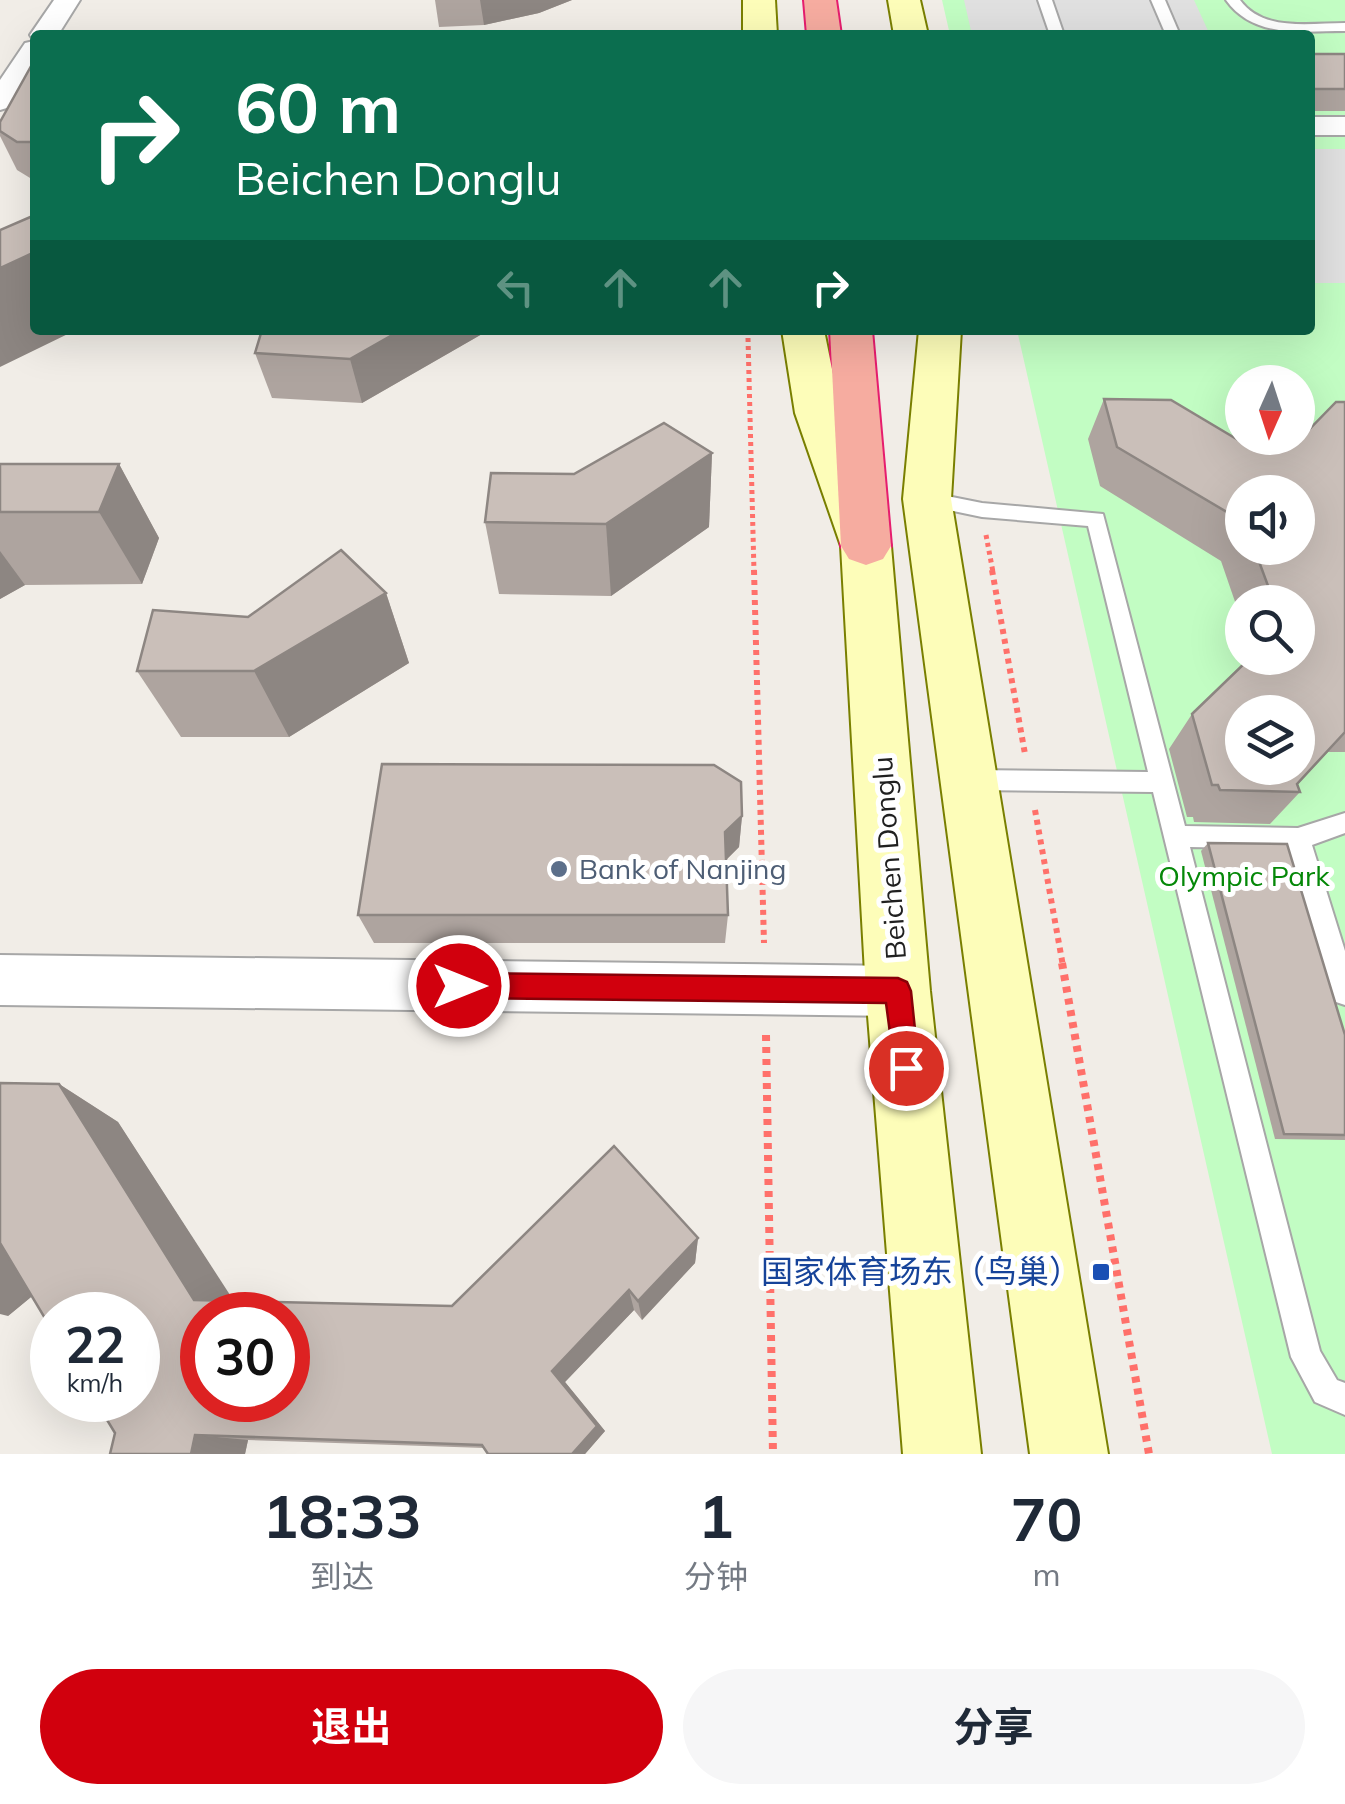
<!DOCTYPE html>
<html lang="zh">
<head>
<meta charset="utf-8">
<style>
	:root { --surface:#fff; --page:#f6f6f7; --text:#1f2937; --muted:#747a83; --accent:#d1000d }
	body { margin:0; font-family:Mulish,"Noto Sans SC",sans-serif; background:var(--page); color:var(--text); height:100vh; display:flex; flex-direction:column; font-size:38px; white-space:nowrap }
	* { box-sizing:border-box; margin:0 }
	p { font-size:32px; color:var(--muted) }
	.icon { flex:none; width:55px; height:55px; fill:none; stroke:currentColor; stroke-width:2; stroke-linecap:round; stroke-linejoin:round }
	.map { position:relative; height:1454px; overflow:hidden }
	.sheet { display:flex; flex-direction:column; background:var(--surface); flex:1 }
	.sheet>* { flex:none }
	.top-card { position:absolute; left:30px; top:30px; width:1285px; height:305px; border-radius:10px; box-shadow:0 10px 40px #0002; background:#0b6e4f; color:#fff; overflow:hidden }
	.needle { width:65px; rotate:183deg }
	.tools { position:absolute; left:1225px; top:365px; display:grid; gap:20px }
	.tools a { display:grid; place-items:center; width:90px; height:90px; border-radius:50%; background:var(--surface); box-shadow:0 10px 40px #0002; font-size:50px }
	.speed { position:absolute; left:30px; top:1292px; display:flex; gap:20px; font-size:50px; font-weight:700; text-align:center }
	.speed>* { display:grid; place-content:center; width:130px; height:130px; border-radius:50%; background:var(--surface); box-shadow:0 10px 40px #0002; line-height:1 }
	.speed small { font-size:25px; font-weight:400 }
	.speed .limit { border:15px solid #d22; background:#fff; color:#111 }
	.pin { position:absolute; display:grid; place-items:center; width:85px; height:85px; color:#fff; margin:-42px; border:5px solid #fff; border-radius:50%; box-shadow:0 2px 10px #0007 }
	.me { position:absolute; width:110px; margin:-55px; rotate:90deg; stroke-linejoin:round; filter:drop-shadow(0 0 8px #0008) }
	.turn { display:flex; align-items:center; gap:35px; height:210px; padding:0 40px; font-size:45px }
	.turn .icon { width:130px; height:130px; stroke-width:2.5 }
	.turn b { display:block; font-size:70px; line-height:85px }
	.lanes { display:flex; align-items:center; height:95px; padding:0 40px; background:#0003; justify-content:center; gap:50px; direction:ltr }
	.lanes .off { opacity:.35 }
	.eta { display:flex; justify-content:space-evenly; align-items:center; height:170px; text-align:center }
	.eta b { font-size:60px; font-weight:700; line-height:70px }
	.cta { display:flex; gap:20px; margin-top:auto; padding:20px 40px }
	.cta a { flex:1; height:115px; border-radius:60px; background:var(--accent); color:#fff; font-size:40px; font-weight:700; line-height:115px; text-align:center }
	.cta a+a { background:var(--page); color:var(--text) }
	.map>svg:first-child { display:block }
	.park { fill:#c2fdc3; fill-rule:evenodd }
	.parking { fill:#e0e0e0 }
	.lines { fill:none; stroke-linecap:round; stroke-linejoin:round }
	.service-casing { stroke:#a7a7a7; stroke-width:4 }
	.minor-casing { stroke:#a7a7a7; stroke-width:4 }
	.secondary-casing { stroke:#797f00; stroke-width:4 }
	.trunk-casing { stroke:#e61d6e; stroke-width:4 }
	.path-far2 { stroke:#ff706a; stroke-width:5; stroke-dasharray:4 4; stroke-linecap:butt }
	.path-far1 { stroke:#ff706a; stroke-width:6; stroke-dasharray:5 5; stroke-linecap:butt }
	.path { stroke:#ff706a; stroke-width:8; stroke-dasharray:6 6; stroke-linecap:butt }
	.service { fill:#fff; fill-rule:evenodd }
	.minor { fill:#fff; fill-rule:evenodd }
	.secondary { fill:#fdfdb9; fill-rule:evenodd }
	.trunk { fill:#f6aca0; fill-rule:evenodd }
	.wall { fill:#aea49f; fill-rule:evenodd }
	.shaded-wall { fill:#8d8682 }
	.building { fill:#cabfb9; stroke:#8d8682; stroke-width:2.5; fill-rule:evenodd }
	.route { fill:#d1000d; stroke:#880008; stroke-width:2.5 }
	.service-dot { fill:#5c6f8a; stroke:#fff; stroke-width:4 }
	.transit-dot { fill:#1a4fb4; stroke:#fff; stroke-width:4 }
	.labels { text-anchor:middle; stroke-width:10; stroke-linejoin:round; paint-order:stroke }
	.street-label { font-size:28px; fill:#202020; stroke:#fff }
	.service-label { font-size:28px; fill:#4e5e75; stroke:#fff; text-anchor:start }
	.park-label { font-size:28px; fill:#058808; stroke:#fff }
	.near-transit-label { font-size:32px; fill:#164399; stroke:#fff; text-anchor:end }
</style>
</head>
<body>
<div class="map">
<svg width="1345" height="1454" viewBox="0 0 1345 1454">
	<rect width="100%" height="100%" fill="#f1ede7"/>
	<path class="park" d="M 942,0 L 1345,0 L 1345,1454 L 1272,1454 L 1017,330 L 1310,330 L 1310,35 L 950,35 ZM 1242,382 L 1298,382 L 1298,438 L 1242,438 ZM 1242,492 L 1298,492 L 1298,548 L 1242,548 ZM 1242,602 L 1298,602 L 1298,658 L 1242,658 ZM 1242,712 L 1298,712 L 1298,768 L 1242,768 Z"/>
	<g class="parking">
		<polygon points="964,0 1194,0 1210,35 972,35"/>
		<rect x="1310" y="149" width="35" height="134"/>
	</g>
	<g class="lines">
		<g class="service-casing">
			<g id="service">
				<polygon points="1038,0 1052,0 1064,35 1050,35"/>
				<polygon points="1151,0 1165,0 1180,35 1166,35"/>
				<path d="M 1226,0 L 1240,0 C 1263,32 1310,23 1345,23 L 1345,31 C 1302,31 1254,39 1226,0 Z"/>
				<polygon points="927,492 982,503 1103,514 1185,826 1298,828 1345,813 1345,833 1312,845 1345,951 1345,1005 1336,1002 1332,993 1289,849 1190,847 1320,1351 1337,1380 1345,1383 1345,1415 1315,1402 1291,1357 1153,792 970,790 962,787 958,780 962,773 970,770 1148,772 1088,526 982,517 920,504 917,499 920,494"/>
			</g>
		</g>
		<g class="minor-casing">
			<g id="minor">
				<polygon points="54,0 80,0 58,35 35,35 35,70 10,107 0,110 0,80 25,43 34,41 30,35"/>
				<rect x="1310" y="117" width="35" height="18"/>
				<polygon points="0,955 898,966 916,973 924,991 916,1009 898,1016 0,1005"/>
			</g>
		</g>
		<g class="secondary-casing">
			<g id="secondary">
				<polygon points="743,0 775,0 777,35 743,35"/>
				<polygon points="888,0 920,0 928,35 894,35"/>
				<polygon points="782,330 824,330 841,413 891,546 930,991 981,1454 903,1454 866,991 841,546 795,413"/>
				<polygon points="919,330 961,330 951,499 1108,1454 1030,1454 903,499"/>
			</g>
		</g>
		<g class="trunk-casing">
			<g id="trunk">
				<polygon points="804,0 836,0 841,35 807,35"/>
				<polygon points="830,330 872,330 891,546 883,559 866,565 849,559 841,546"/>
			</g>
		</g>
		<g class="path-far2">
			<polyline points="748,338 754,572"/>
			<polyline points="986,535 993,572"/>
		</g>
		<g class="path-far1">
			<polyline points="754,570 764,943"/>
			<polyline points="992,570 1025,754"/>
			<polyline points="1035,810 1063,966"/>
		</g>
		<g class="path">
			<polyline points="1062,963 1149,1454"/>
			<polyline points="766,1035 773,1454"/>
		</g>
		<use href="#service" class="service"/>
		<use href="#minor" class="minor"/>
		<use href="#secondary" class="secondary"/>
		<use href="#trunk" class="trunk"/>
	</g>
	<g class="wall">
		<polygon points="435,0 572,0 539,13 484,25 439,27"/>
		<rect x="1310" y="54" width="35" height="57"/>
		<polygon points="35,59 35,181 17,170 0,136 0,122"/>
		<polygon points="489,330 362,403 272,398 255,353"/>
		<path d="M 1104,399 L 1245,444 L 1294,445 L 1345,402 L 1345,752 L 1328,752 L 1298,784 L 1300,792 L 1270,824 L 1194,822 L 1193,817 L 1187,817 L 1169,749 L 1192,714 L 1298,658 L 1298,602 L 1242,602 L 1242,622 L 1221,561 L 1100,486 L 1088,439 ZM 1242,492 L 1298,548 L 1242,548 Z"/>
		<polygon points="712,453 709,527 611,596 499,594 485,522 574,474"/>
		<polygon points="0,464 119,464 159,538 142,584 25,585 0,599"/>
		<polygon points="386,593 409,663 289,737 181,737 137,671 248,617"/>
		<polygon points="742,816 739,847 726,860 728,915 725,943 374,943 358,915"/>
		<polygon points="1208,843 1345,1035 1345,1140 1275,1139 1201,851"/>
		<polygon points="59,1084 118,1122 233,1301 452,1306 698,1238 695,1263 642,1320 634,1310 565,1382 605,1431 585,1454 488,1454 484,1448 248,1440 245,1454 110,1454 115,1433 32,1296 8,1316"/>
	</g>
	<g class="shaded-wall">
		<polygon points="480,0 572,0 539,13 484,25"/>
		<polygon points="35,252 35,330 76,330 0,367 0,268"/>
		<polygon points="401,330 489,330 362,403 350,359"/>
		<polygon points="712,453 709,527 611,596 606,524"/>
		<polygon points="119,464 159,538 142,584 99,512"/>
		<polygon points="0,551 25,585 0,599"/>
		<polygon points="386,593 409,663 289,737 254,671"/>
		<polygon points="742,816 739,847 723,863 725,832"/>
		<polygon points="59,1084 118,1122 243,1315 194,1300"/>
		<polygon points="698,1238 695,1263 642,1320 638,1301"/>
		<polygon points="0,1242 69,1266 8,1316 0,1314"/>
		<polygon points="629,1290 634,1310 565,1382 605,1431 585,1454 572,1454 552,1371"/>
		<polygon points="195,1435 248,1440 245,1454 191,1454"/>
	</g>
	<g class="building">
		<rect x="1310" y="54" width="35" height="35"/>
		<polygon points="35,59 35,142 17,142 0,131 0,122"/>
		<polygon points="35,215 35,252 0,268 0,230"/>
		<polygon points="262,330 401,330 350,359 255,353"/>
		<path d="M 1104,399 L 1171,400 L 1245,444 L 1294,445 L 1336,402 L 1345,402 L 1345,732 L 1297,784 L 1300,792 L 1220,790 L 1218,785 L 1212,785 L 1192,714 L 1250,658 L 1298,658 L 1298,602 L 1274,602 L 1254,548 L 1298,548 L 1298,492 L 1242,492 L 1242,521 L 1117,447 ZM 1242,712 L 1298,712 L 1298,768 L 1242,768 Z"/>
		<polygon points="664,423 712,453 606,524 485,522 491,473 574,474"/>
		<polygon points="0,464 119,464 99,512 0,512"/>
		<polygon points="341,550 386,593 254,671 137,671 153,610 248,617"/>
		<polygon points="382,764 714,765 741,782 742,816 725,832 728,915 358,915"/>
		<polygon points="1208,843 1287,844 1345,1035 1345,1135 1284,1134"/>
		<path d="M 0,1083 L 59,1084 L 194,1300 L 452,1306 L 614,1146 L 698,1238 L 638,1301 L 629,1290 L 552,1371 L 597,1426 L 572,1454 L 488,1454 L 482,1445 L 195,1435 L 191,1454 L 110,1454 L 115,1433 L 95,1400 L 138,1400 L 138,1315 L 52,1315 L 52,1330 L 0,1243 ZM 202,1315 L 288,1315 L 288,1400 L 202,1400 Z"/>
	</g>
	<polygon class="route" points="459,973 898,978 907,982 911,991 919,1068 915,1078 906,1082 896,1078 886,1003 459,998 450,994 446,986 450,977"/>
	<circle class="service-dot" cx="559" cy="869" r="10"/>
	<rect class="transit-dot" x="1091" y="1262" width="20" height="20" rx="5"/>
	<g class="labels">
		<g class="street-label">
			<text transform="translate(889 858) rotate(-94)" y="10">Beichen Donglu</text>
		</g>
		<g class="service-label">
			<text x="579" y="879">Bank of Nanjing</text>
		</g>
		<g class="park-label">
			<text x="1244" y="886">Olympic Park</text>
		</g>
		<g class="near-transit-label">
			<text x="1081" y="1283">国家体育场东（鸟巢）</text>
		</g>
	</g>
</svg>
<div class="tools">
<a><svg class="needle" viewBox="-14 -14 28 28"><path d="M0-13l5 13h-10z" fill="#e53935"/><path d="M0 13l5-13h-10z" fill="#747a83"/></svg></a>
<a><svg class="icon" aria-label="sound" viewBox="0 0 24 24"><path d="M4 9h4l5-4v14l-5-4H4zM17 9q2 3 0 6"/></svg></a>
<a><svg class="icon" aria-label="search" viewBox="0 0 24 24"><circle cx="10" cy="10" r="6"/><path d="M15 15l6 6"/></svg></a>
<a><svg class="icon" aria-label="layers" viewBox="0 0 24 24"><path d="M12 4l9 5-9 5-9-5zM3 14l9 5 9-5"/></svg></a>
</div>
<div class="speed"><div>22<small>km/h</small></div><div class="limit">30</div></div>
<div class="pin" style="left:906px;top:1068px;background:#d93025"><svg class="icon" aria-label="arrive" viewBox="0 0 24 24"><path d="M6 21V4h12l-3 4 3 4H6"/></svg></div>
<svg class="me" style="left:459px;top:986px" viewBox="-20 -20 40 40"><circle r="17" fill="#d1000d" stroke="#fff" stroke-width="3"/><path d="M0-11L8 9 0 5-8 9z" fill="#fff"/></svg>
<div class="top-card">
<div class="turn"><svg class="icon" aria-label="right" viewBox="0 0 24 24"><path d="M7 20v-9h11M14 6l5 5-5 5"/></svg><div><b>60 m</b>Beichen Donglu</div></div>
<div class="lanes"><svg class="icon off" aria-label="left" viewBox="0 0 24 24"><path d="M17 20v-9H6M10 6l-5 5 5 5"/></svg><svg class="icon off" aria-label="ahead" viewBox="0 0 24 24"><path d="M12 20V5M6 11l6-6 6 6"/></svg><svg class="icon off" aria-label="ahead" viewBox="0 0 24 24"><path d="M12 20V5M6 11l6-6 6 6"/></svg><svg class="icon" aria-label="right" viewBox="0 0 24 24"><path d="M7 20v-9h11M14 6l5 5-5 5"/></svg></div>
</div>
</div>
<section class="sheet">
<div class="eta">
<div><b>18:33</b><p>到达</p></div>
<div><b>1</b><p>分钟</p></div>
<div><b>70</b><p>m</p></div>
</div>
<div class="cta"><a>退出</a><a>分享</a></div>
</section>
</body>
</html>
